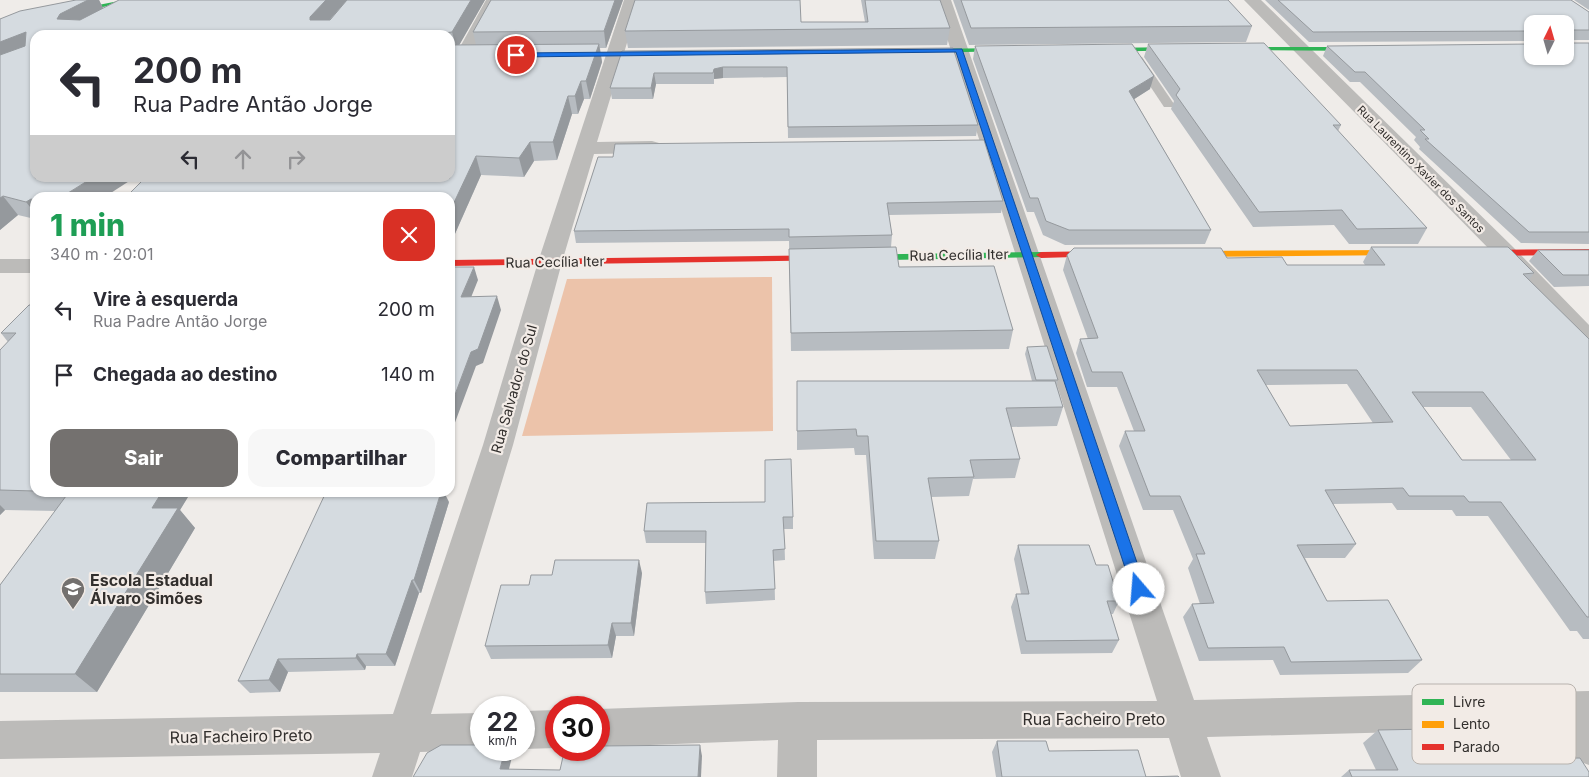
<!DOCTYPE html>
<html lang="pt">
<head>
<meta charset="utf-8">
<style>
	:root { --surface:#fff; --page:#f7f7f7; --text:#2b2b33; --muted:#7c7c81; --accent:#74716f }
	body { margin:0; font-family:Inter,sans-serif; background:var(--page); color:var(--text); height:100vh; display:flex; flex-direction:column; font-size:19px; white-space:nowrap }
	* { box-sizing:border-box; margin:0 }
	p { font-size:16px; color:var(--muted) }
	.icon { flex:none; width:28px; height:28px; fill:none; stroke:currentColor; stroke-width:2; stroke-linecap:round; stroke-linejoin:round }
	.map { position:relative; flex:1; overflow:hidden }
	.sheet { position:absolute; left:30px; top:192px; width:425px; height:305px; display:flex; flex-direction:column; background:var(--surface); border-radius:15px; box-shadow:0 1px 4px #0004 }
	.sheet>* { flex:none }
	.banner { position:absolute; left:30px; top:30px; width:425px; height:152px; border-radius:15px; box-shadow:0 1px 4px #0004; background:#fff; color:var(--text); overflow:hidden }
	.needle { width:32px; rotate:5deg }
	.controls { position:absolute; left:1524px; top:15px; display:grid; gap:10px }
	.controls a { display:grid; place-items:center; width:50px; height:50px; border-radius:10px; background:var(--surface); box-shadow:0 1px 4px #0004; font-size:25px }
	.speed { position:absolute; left:470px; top:696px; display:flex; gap:10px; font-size:25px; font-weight:700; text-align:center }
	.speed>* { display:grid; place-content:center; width:65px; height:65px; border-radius:50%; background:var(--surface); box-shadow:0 1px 4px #0004; line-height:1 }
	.speed small { font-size:12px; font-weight:400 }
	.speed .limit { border:8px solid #d22; background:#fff; color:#111 }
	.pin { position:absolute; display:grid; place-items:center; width:42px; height:42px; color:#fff; margin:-21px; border:2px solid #fff; border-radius:50%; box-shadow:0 1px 5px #0007 }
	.me { position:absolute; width:55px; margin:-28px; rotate:342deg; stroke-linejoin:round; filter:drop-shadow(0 0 4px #0008) }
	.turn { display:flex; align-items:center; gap:18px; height:105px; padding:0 20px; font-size:22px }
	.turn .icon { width:65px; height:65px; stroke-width:2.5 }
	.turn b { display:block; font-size:35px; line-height:42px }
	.lanes { display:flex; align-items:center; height:48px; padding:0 20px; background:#0003; justify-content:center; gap:25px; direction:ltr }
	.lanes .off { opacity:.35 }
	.round { display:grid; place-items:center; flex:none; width:52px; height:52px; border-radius:15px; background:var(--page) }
	.overview { display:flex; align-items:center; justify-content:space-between; height:85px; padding:0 20px }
	h1 { font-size:30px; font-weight:800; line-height:38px; color:#1e9e55 }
	.cta { display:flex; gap:10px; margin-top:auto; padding:10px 20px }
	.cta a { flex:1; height:58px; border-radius:15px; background:var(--accent); color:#fff; font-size:20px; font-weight:800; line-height:58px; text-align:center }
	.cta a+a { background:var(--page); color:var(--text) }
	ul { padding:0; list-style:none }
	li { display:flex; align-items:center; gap:15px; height:65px; padding:0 20px }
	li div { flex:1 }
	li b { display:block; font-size:19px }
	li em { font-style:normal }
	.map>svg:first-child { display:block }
	.forest { fill:#ecc3aa }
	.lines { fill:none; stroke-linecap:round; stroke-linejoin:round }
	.lane { fill:#bcbbb9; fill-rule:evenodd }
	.street { fill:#bcbbb9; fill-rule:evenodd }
	.fast { fill:#30b455; fill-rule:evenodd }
	.slow { fill:#ff9f0a; fill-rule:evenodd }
	.jam { fill:#e5322d; fill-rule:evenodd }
	.wall { fill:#b7bcc1; fill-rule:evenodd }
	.shaded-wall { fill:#95999d }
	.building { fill:#d5dbe0; stroke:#95999d; fill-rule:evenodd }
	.route { fill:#1a73e8; stroke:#114b97 }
	.labels { text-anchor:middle; stroke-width:4.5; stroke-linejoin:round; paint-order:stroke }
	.far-street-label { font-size:11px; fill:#322f2d; stroke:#f2ebe6 }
	.street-label { font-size:14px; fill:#322f2d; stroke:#f2ebe6 }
	.near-poi-label { font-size:16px; font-weight:bold; fill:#322f2d; stroke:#f2ebe6; text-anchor:start }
	.near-street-label { font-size:16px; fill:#322f2d; stroke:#f2ebe6 }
	.key { fill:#f2ebe6; stroke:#b8b3ae; stroke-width:1 }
	.key-label { font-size:14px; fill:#322f2d }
</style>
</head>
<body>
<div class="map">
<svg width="1589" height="777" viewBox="0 0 1589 777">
	<rect width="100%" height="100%" fill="#efece9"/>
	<polygon class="forest" points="772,277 773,431 522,436 567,279"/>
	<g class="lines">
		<polygon class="lane" points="1138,56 1142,57 1174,104 1172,107 1164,107 1132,59"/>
		<g class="street">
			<polygon points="486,0 502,0 469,60 457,60 455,56"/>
			<polygon points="624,0 640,0 597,142 652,141 659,143 662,147 659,151 652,153 594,154 562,262 513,445 431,714 481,713 481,750 483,750 420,752 412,777 372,777 380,753 0,759 0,721 393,714 483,445 538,262"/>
			<polygon points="935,0 951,0 1194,700 1589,691 1589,765 1575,760 1556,728 1207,737 1221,777 1181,777 1169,738 817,740 817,777 777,777 778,740 599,747 599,709 798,702 1157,701"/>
			<polygon points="1244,0 1261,0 1513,247 1589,325 1589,349 1580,346 1497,257"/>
			<rect x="0" y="259" width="35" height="14"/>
			<polygon points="556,710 556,748 524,749 524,711"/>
		</g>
		<g class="fast">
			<polygon points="124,0 137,0 0,28 0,24"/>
			<polygon points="1184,47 1186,48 1186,50 1099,52 1096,50 1099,48"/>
			<polygon points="1232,47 1364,47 1367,49 1364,51 1230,50 1230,48"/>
			<polygon points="1011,48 1013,49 1013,51 917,53 914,51 917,49"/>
			<polygon points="1041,252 1044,253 1044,257 838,261 833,258 838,255"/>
		</g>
		<g class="slow">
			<polygon points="659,51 662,53 661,54 564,57 561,55 564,53"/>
			<polygon points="1405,250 1408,251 1408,255 1188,257 1183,254 1188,251"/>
		</g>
		<g class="jam">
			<polygon points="1589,249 1589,255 1476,256 1471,253 1476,250"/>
			<polygon points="1105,251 1108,252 1108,256 1041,258 1036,255 1041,252"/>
			<polygon points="838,255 841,256 841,260 450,266 450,260"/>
		</g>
	</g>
	<g class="wall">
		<polygon points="99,0 103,8 119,0 485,0 459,45 476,45 473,32 491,0 623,0 606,48 600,48 602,62 590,99 584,99 578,114 572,114 557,160 534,161 524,177 481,175 454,236 450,236 450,35 35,35 35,219 18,215 0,230 0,19"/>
		<polygon points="861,0 940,0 950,28 947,45 628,48 625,31 801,22 865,22"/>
		<polygon points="953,0 1228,0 1252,26 1246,42 969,45"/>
		<polygon points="1265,0 1571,0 1589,12 1589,40 1570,40 1570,43 1589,43 1589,244 1521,243 1419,149 1420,147 1414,140 1416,137 1360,82 1350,82 1323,56 1327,46 1565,56 1532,24 1532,41 1309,42"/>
		<polygon points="1574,0 1589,0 1589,10"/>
		<polygon points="1148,44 1341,125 1338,131 1427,228 1418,244 1349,244 1334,225 1253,227 1171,109 1174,101 1144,57"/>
		<polygon points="975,46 1150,89 1134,99 1211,230 1205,244 1065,245 1043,235 1034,212 1027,212 973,59"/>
		<polygon points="953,48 978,125 976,136 788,138 787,77 723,78 714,79 714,84 656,84 653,99 612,99 610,88 622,51"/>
		<polygon points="598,157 1003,201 1001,213 889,215 892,235 891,247 899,267 1013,330 1009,349 791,351 789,241 576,243 574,231"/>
		<path d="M 1371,247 L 1534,273 L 1529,280 L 1589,339 L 1589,639 L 1583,639 L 1577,631 L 1570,631 L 1488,516 L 1456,516 L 1452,510 L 1397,510 L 1392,503 L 1333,504 L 1356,544 L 1345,558 L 1305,558 L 1327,601 L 1422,660 L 1408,673 L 1280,675 L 1273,660 L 1199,661 L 1183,617 L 1192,604 L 1200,604 L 1188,568 L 1193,559 L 1173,510 L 1143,510 L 1119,446 L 1125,431 L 1134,431 L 1117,387 L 1087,387 L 1076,353 L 1080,339 L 1088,339 L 1063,270 L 1067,255 L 1227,258 L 1287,265 L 1365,265 L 1363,262 ZM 1347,384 L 1373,423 L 1290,426 L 1266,385 ZM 1423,407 L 1471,407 L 1511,460 L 1462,460 Z"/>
		<polygon points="1538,250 1589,250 1589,286 1554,287 1529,261"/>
		<polygon points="35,305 35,492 191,492 180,510 195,528 97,692 0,692 0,585 56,511 5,510 0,515 0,350 8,342 1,333"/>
		<polygon points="1027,347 1058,380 1057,385 1063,407 1057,426 1011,427 1020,459 1015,478 973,479 969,496 931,497 939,541 935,559 874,559 866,455 855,455 854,448 797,450 797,381 1032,381 1025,354"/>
		<polygon points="449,502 421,593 419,593 395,666 366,666 365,670 288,672 280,692 250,693 238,681"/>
		<polygon points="647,503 793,517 793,529 784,529 785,560 774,561 775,600 706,604 705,592 706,543 646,543 644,531"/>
		<polygon points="1018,545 1096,565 1119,601 1113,614 1111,614 1119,640 1112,653 1021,654 1011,607 1016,594 1021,594 1014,559"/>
		<polygon points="642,573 634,636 616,636 612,658 491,659 485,646 529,585"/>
		<polygon points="1378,730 1443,752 1461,760 1589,777 1341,777 1349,770 1376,770 1363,743"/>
		<polygon points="997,741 1049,751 1146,777 1179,777 996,777 992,752"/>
	</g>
	<g class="shaded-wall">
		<polygon points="79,0 100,0 99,0 105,12 67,35 57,19 60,14"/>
		<polygon points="326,0 347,0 317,34 310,20 310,17"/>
		<polygon points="471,0 485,0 457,49 452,32"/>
		<polygon points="615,0 623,0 606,48 604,31"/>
		<polygon points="26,32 35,46 0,63 0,42"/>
		<polygon points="599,44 602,62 590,99 586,81"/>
		<polygon points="723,67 723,78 714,79 714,84 714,69"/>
		<polygon points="654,73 656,84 653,99 651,88"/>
		<polygon points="1154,76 1150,89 1125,105 1129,91"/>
		<polygon points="581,81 584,99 578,114 575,96"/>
		<polygon points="568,96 572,114 557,160 553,142"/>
		<polygon points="530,142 534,161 524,177 519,158"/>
		<polygon points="476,156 481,175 454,236 450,224 450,211"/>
		<polygon points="92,178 134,178 103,198 60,198"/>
		<polygon points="3,196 18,215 0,230 0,198"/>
		<polygon points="31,199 35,205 35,213 26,202"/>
		<polygon points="474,267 478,280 466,310 461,297"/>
		<polygon points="497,296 501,310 483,363 476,366 450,436 450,408 471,352"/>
		<polygon points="162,492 191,492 180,510 195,528 97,692 75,674 152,508"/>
		<polygon points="441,492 444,492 449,502 421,593 414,580"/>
		<polygon points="0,505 5,510 0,515"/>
		<polygon points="639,560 642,573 634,636 631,623"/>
		<polygon points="412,580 419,593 395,666 386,654"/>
		<polygon points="612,623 616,636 612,658 608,645"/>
		<polygon points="357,654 366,666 365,670 356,658"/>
		<polygon points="278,659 288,672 280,692 269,680"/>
		<polygon points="700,745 702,756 701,777 698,777"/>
		<polygon points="505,750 509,750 512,757 507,777 500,769"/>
	</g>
	<g class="building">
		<polygon points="76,0 88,0 60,14 57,19 80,20 119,0 326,0 310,17 310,20 330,20 347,0 471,0 452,32 444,33 444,35 35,35 35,178 92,178 60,198 35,198 35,200 31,199 26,202 3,196 0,198 0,55 25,46 26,32 0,42 0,19 20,11"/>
		<polygon points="491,0 615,0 604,31 473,32"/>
		<polygon points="635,0 800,0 801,22 868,22 865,0 940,0 950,28 625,31"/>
		<polygon points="961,0 1228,0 1252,26 971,28"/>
		<polygon points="1278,0 1571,0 1589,12 1589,30 1570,30 1570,43 1589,43 1589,232 1529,232 1425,139 1429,139 1420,130 1425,130 1365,72 1355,72 1327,46 1532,44 1532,56 1565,56 1565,24 1532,24 1532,31 1313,32"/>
		<polygon points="1264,43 1341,125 1333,125 1427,228 1357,229 1342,210 1259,212 1176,95 1180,89 1148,44"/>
		<polygon points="599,44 586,81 581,81 575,96 568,96 553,142 530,142 519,158 476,156 450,211 450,198 125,198 145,178 450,178 450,45"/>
		<polygon points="1132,44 1154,76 1129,91 1211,230 1069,230 1046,221 1038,198 1030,198 975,46"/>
		<polygon points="953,48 978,125 788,127 787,67 723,67 714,69 713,73 654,73 651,88 610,88 622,51"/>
		<polygon points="984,140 1003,201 887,203 892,235 789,237 789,229 574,231 598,157 613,157 615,144"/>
		<polygon points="896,247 899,267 994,266 1013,330 791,333 789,249"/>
		<path d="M 1371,247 L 1508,247 L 1534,273 L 1523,274 L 1589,339 L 1589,617 L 1587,617 L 1501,502 L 1469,502 L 1464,496 L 1409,496 L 1403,488 L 1325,490 L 1356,544 L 1297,545 L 1327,601 L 1388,600 L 1422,660 L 1291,662 L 1284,647 L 1208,648 L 1192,604 L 1214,603 L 1196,554 L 1205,554 L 1180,496 L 1150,496 L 1125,431 L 1145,431 L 1122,372 L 1092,372 L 1080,339 L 1098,338 L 1067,255 L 1074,248 L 1221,248 L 1227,258 L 1282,257 L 1287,265 L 1385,265 ZM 1257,370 L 1357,370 L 1393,422 L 1290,426 ZM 1412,392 L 1483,392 L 1536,460 L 1462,460 Z"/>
		<polygon points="1538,250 1589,250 1589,275 1563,275"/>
		<polygon points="450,267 474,267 461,297 497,296 478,349 471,352 450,408"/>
		<polygon points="29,305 35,305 35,491 0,490 0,350 16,333 1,333"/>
		<polygon points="1047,346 1058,380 1036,380 1027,347"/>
		<polygon points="797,381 1055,381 1063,407 1006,408 1020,459 970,460 974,477 928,478 939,541 876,541 868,436 857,436 856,429 797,431"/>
		<polygon points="791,459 793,517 783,517 785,549 773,550 775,589 705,592 706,531 644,531 647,503 765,502 765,460"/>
		<polygon points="69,492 162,492 152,508 178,508 75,674 0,674 0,585"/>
		<polygon points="326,492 441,492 414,580 412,580 386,654 357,654 356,658 278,659 269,680 238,681"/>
		<polygon points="1018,545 1089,545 1096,565 1108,565 1119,601 1107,601 1119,640 1026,641 1016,594 1029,594"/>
		<polygon points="555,560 639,560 631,623 612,623 608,645 485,646 501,585 529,585 531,575 552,575"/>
		<polygon points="1431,729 1443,752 1456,751 1461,760 1580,758 1589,772 1589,777 1352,777 1349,770 1398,770 1378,730"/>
		<polygon points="997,741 1046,741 1049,751 1138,750 1146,777 1178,776 1179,777 1002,777"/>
		<polygon points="441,745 481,745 481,750 505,750 500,769 560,770 564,752 594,752 594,750 599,750 599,746 700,745 698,777 413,777 427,753"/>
	</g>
	<polygon class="route" points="962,49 1146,589 1144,593 1139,595 1134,593 1132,589 956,52 516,57 512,55 516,53"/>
	<defs>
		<g id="school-pin" transform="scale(1.25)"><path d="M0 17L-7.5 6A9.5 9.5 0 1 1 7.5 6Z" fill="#74716f" stroke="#f2ebe6"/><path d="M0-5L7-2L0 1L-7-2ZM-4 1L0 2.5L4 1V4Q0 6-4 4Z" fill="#fff"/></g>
	</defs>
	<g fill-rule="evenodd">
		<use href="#school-pin" x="73" y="589"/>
	</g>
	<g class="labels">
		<g class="far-street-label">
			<text transform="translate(1421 169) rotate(45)" y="4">Rua Laurentino Xavier dos Santos</text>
		</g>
		<g class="street-label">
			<text transform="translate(959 255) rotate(-1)" y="5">Rua Cecília Iter</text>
			<text transform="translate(555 262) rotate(-1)" y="5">Rua Cecília Iter</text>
			<text transform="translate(514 389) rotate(-74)" y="5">Rua Salvador do Sul</text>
		</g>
		<g class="near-poi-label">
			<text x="90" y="586">Escola Estadual<tspan x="90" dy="18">Álvaro Simões</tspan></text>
		</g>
		<g class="near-street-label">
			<text x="1094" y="725">Rua Facheiro Preto</text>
			<text transform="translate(241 736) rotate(-1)" y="6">Rua Facheiro Preto</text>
		</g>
	</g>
	<rect x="1412" y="684" width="164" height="80" rx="8" class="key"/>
	<rect x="1422" y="699" width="22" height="6" fill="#30b455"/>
	<rect x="1422" y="721" width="22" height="7" fill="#ff9f0a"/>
	<rect x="1422" y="744" width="22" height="6" fill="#e5322d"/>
	<g class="key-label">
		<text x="1453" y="707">Livre</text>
		<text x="1453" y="729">Lento</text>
		<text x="1453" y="752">Parado</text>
	</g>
</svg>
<div class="controls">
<a><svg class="needle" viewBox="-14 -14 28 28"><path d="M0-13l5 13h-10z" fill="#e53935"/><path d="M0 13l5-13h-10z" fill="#7c7c81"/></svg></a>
</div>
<div class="speed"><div>22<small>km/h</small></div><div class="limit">30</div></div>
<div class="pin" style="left:516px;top:55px;background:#d93025"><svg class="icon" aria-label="arrive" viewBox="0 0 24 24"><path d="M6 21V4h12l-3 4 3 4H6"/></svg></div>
<svg class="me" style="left:1139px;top:589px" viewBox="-20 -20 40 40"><circle r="19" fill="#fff"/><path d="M0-13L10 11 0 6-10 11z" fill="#1a73e8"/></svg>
<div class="banner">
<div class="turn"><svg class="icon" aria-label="left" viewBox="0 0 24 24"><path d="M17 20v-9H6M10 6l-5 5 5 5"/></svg><div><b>200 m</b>Rua Padre Antão Jorge</div></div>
<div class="lanes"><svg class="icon" aria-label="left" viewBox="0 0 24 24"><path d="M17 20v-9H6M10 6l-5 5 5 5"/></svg><svg class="icon off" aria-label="ahead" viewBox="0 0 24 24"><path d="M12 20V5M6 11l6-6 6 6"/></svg><svg class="icon off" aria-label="right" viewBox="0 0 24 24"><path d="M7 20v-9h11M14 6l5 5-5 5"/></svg></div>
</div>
<section class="sheet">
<div class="overview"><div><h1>1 min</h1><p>340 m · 20:01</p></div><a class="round" style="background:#d93025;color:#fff"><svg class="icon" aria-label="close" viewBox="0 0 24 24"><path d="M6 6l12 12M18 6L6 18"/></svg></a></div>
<ul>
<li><svg class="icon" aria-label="left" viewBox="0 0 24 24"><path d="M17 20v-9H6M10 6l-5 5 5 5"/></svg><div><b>Vire à esquerda</b><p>Rua Padre Antão Jorge</p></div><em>200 m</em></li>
<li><svg class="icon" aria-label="arrive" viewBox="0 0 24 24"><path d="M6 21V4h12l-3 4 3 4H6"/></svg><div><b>Chegada ao destino</b></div><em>140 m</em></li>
</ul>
<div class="cta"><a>Sair</a><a>Compartilhar</a></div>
</section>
</div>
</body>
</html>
